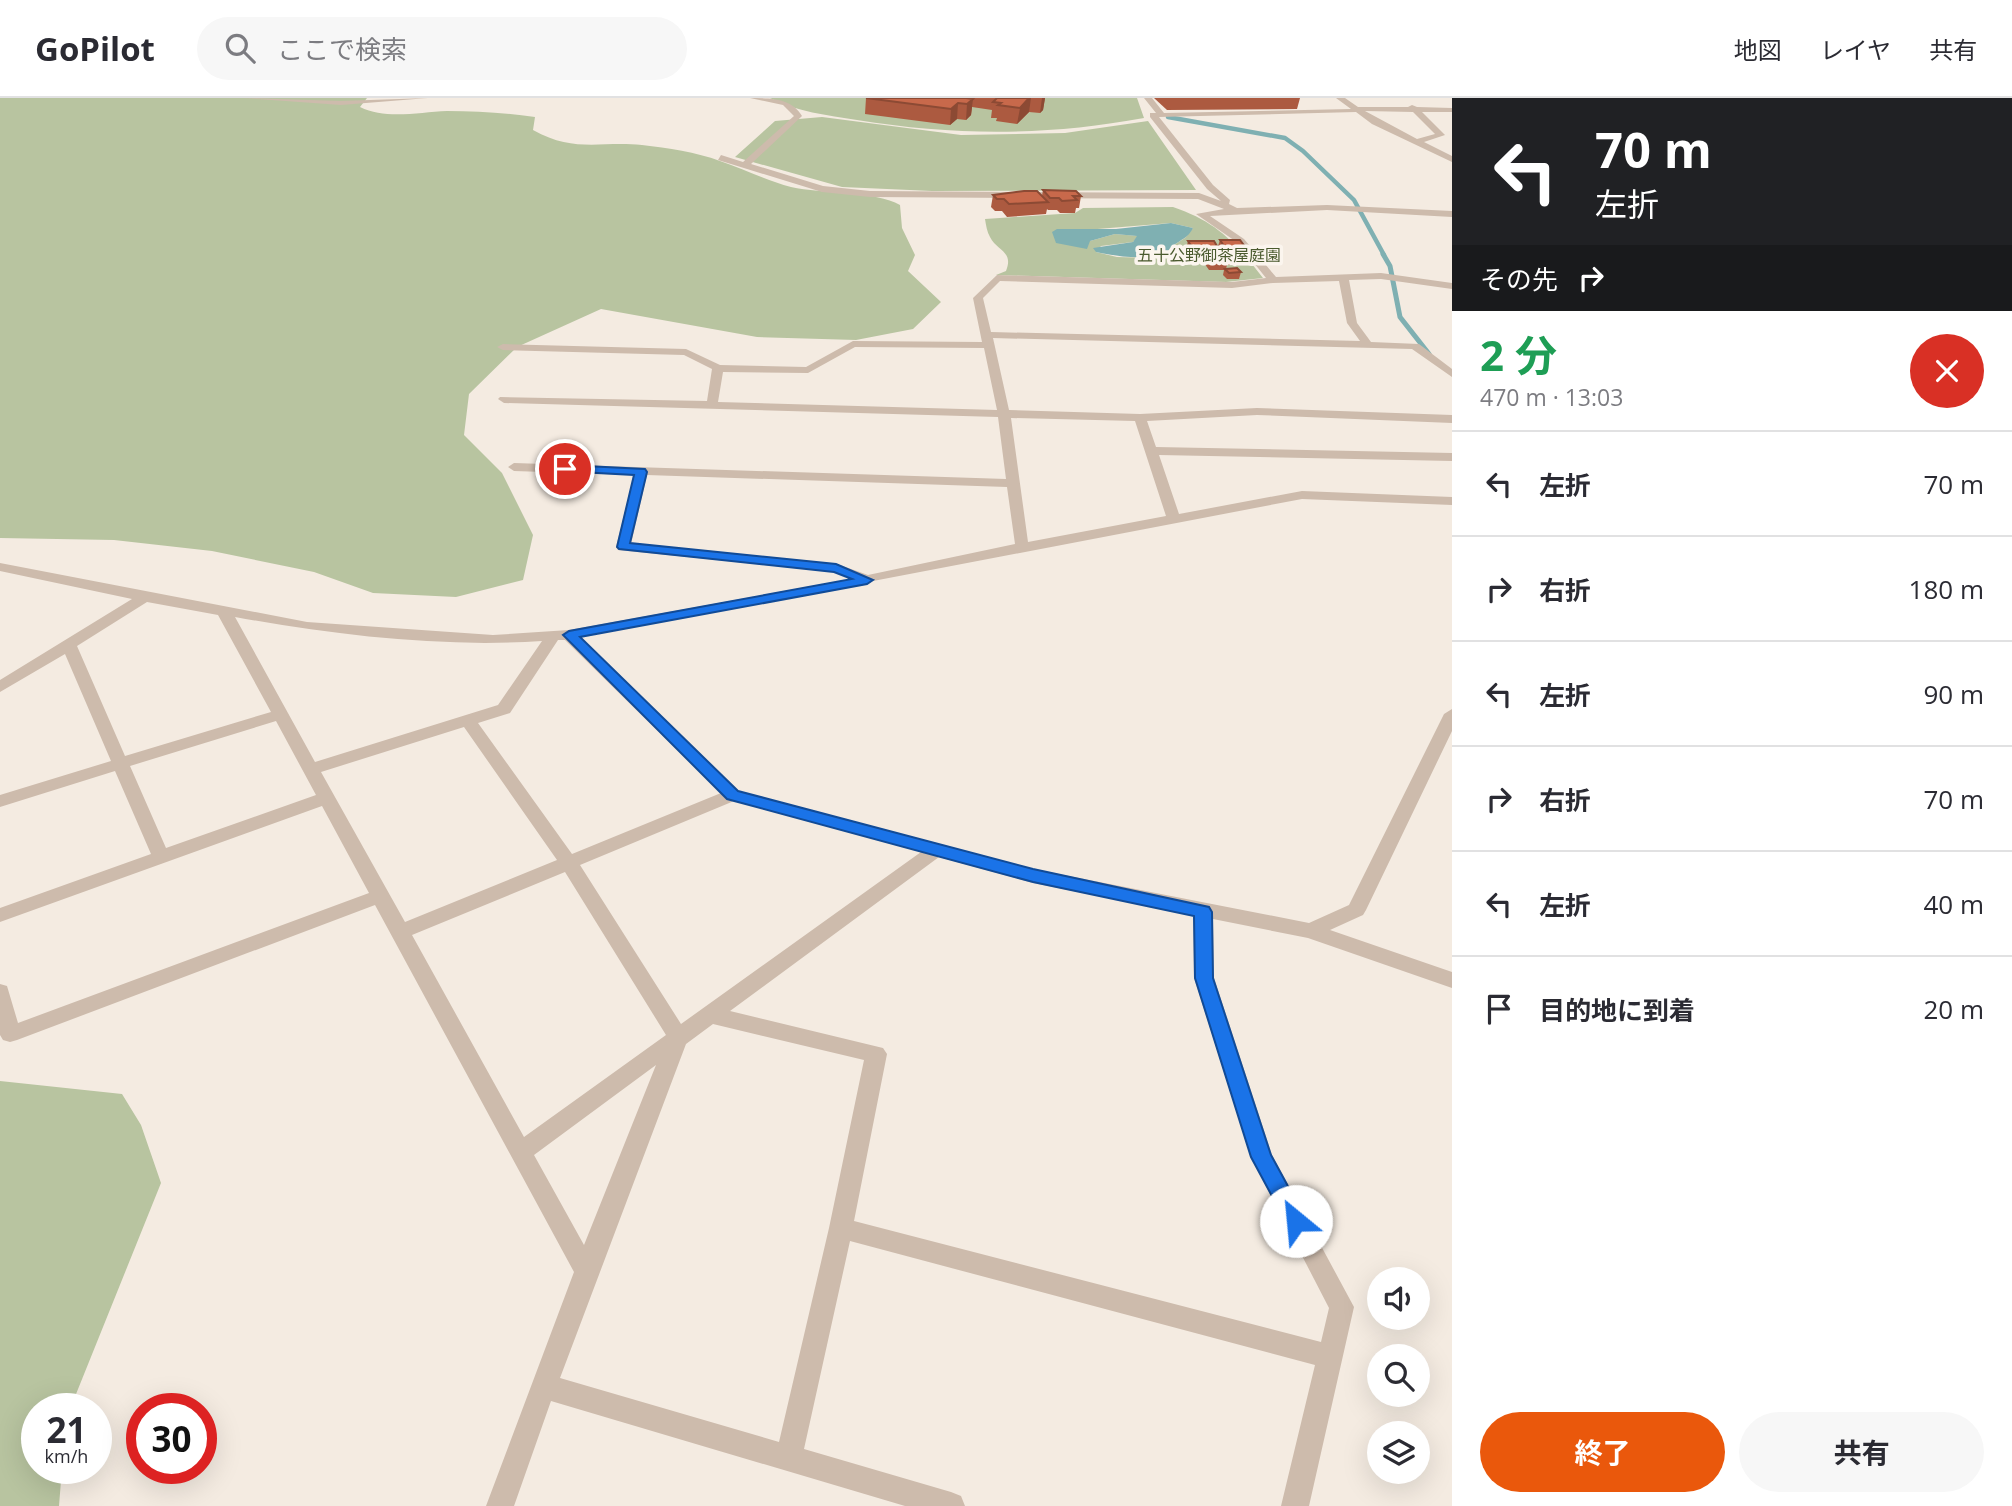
<!DOCTYPE html>
<html lang="ja">
<head>
<meta charset="utf-8">
<style>
	:root { --surface:#fff; --page:#f7f7f7; --text:#2b2b33; --muted:#7c7c81; --line:#e1e1e2; --accent:#ea580c }
	body { margin:0; font-family:"Open Sans","Noto Sans JP",sans-serif; background:var(--page); color:var(--text); height:100vh; display:flex; flex-direction:column; font-size:26px; white-space:nowrap }
	* { box-sizing:border-box; margin:0 }
	p { font-size:23px; color:var(--muted) }
	.icon { flex:none; width:38px; height:38px; fill:none; stroke:currentColor; stroke-width:2; stroke-linecap:round; stroke-linejoin:round }
	.map { position:relative; flex:1; overflow:hidden }
	.side { display:flex; flex-direction:column; background:var(--surface); width:560px }
	.side>* { flex:none }
	.banner { background:#202124; color:#fff; overflow:hidden }
	.tools { position:absolute; left:1367px; top:1169px; display:grid; gap:14px }
	.tools a { display:grid; place-items:center; width:63px; height:63px; border-radius:50%; background:var(--surface); box-shadow:0 7px 28px #0002; font-size:35px }
	.speed { position:absolute; left:21px; top:1295px; display:flex; gap:14px; font-size:35px; font-weight:700; text-align:center }
	.speed>* { display:grid; place-content:center; width:91px; height:91px; border-radius:50%; background:var(--surface); box-shadow:0 7px 28px #0002; line-height:1 }
	.speed small { font-size:18px; font-weight:400 }
	.speed .limit { border:10px solid #d22; background:#fff; color:#111 }
	.pin { position:absolute; display:grid; place-items:center; width:60px; height:60px; color:#fff; margin:-30px; border:4px solid #fff; border-radius:50%; box-shadow:0 2px 7px #0007 }
	.me { position:absolute; width:77px; margin:-38px; rotate:332deg; stroke-linejoin:round; filter:drop-shadow(0 0 5px #0008) }
	.turn { display:flex; align-items:center; gap:24px; height:147px; padding:0 28px; font-size:32px }
	.turn .icon { width:91px; height:91px; stroke-width:2.5 }
	.turn b { display:block; font-size:49px; line-height:60px }
	.then { display:flex; align-items:center; height:66px; padding:0 28px; background:#0003; gap:14px; font-size:26px }
	.round { display:grid; place-items:center; flex:none; width:74px; height:74px; border-radius:37px; background:var(--page) }
	.summary { display:flex; align-items:center; justify-content:space-between; height:119px; padding:0 28px }
	h1 { font-size:42px; font-weight:700; line-height:52px; color:#1e9e55 }
	.action { display:flex; gap:14px; margin-top:auto; padding:14px 28px }
	.action a { flex:1; height:80px; border-radius:42px; background:var(--accent); color:#fff; font-size:28px; font-weight:700; line-height:80px; text-align:center }
	.action a+a { background:var(--page); color:var(--text) }
	ul { padding:0; list-style:none }
	li { display:flex; align-items:center; gap:21px; height:105px; padding:0 28px; border-top:2px solid var(--line) }
	li div { flex:1 }
	li b { display:block; font-size:26px }
	li em { font-style:normal }
	header { display:flex; align-items:center; gap:42px; box-sizing:border-box; height:98px; padding:0 35px; background:var(--surface); border-bottom:2px solid var(--line) }
	header strong { font-size:33px }
	nav { display:flex; gap:38px; margin-inline-start:auto; font-size:24px }
	.search { width:490px; height:63px; background:var(--page); display:flex; align-items:center; gap:18px; box-sizing:border-box; padding:0 24px; border-radius:38px; color:var(--muted); font-size:26px }
	main { display:flex; flex:1; min-height:0 }
	.map>svg:first-child { display:block }
	.green { fill:#b8c4a0; fill-rule:evenodd }
	.water { fill:#7fb0b2 }
	.lines { fill:none; stroke-linecap:round; stroke-linejoin:round }
	.stream-far1 { stroke:#7fb0b2; stroke-width:4.5 }
	.stream { stroke:#7fb0b2; stroke-width:5 }
	.minor { fill:#cdbbac; fill-rule:evenodd }
	.wall { fill:#ac5a40 }
	.shaded-wall { fill:#8c4a34 }
	.building { fill:#c8694b; stroke:#8c4a34; stroke-width:2 }
	.route { fill:#1a73e8; stroke:#114b97; stroke-width:2 }
	.labels { text-anchor:middle; stroke-width:7; stroke-linejoin:round; paint-order:stroke }
	.far-park-label { font-size:16px; fill:#4a5a2e; stroke:#fbf5ee }
</style>
</head>
<body>
<header>
<strong>GoPilot</strong>
<div class="search"><svg class="icon" aria-label="search" viewBox="0 0 24 24"><circle cx="10" cy="10" r="6"/><path d="M15 15l6 6"/></svg>ここで検索</div>
<nav><a>地図</a><a>レイヤ</a><a>共有</a></nav>
</header>
<main>
<div class="map">
<svg width="1452" height="1408" viewBox="0 0 1452 1408">
	<rect width="100%" height="100%" fill="#f4ebe1"/>
	<g class="green">
		<path d="M 0,0 L 367,0 L 360,9 C 386,22 419,14 447,13 C 477,13 506,15 535,19 L 533,32 C 574,55 599,43 642,47 C 668,50 696,54 720,63 C 744,71 767,83 791,89 C 822,96 876,93 900,107 L 902,130 L 915,157 L 908,173 L 941,204 L 913,231 L 856,242 L 757,239 L 601,211 L 517,249 L 469,296 L 464,337 L 502,375 L 533,437 L 523,482 L 456,499 L 373,495 L 314,474 L 212,453 L 114,442 L 0,440 Z"/>
		<path d="M 770,0 L 1137,0 L 1144,20 C 1046,38 956,38 857,22 C 827,17 797,14 770,0 Z"/>
		<polygon points="822,19 961,37 1065,35 1148,23 1196,92 932,93 842,89 735,59 775,23"/>
		<path d="M 1173,109 C 1217,124 1235,144 1263,180 L 1226,184 L 996,177 L 1006,173 C 1014,153 997,153 990,139 C 987,134 986,127 985,121 L 1075,115 L 1083,110 ZM 1171,125 L 1193,130 L 1185,140 L 1153,160 L 1117,159 L 1096,154 L 1101,148 L 1133,144 L 1138,138 L 1115,136 L 1090,143 L 1073,133 Z"/>
		<polygon points="0,983 122,996 141,1027 161,1085 70,1311 37,1311 37,1370 62,1370 59,1408 0,1408"/>
	</g>
	<path class="water" d="M 1171,125 L 1193,130 C 1186,144 1174,142 1167,156 C 1142,162 1121,159 1096,154 L 1093,150 L 1133,144 L 1137,138 L 1115,136 L 1090,143 L 1087,151 L 1056,145 L 1052,134 L 1057,131 L 1116,131 Z"/>
	<g class="lines">
		<polyline class="stream-far1" points="1168,19 1285,40 1303,53 1354,102 1384,157"/>
		<polyline class="stream" points="1383,156 1390,168 1400,219 1429,256"/>
		<g class="minor">
			<polygon points="243,0 341,3 428,0 341,7"/>
			<path d="M 750,0 C 770,0 792,0 802,18 L 751,66 L 823,88 L 870,93 L 1199,95 L 1221,103 L 1207,91 L 1150,19 L 1150,15 L 1156,15 L 1144,0 L 1152,0 L 1164,15 L 1351,11 L 1336,0 L 1345,0 L 1358,9 L 1408,9 L 1412,7 L 1417,9 L 1452,10 L 1452,14 L 1422,14 L 1445,37 L 1424,44 L 1452,58 L 1452,64 L 1372,26 L 1356,14 L 1159,19 L 1213,87 L 1230,102 L 1229,106 L 1237,110 L 1327,107 L 1452,113 L 1452,119 L 1327,112 L 1210,118 L 1244,141 L 1276,179 L 1381,175 L 1452,185 L 1452,191 L 1381,181 L 1349,182 L 1357,225 L 1371,244 L 1419,246 L 1452,271 L 1452,279 L 1412,251 L 993,240 L 1009,312 L 1140,316 L 1257,310 L 1452,317 L 1452,325 L 1257,317 L 1147,323 L 1156,349 L 1452,355 L 1452,363 L 1159,357 L 1179,416 L 1302,393 L 1452,399 L 1452,407 L 1302,401 L 580,539 L 739,693 L 1033,771 L 1309,825 L 1349,807 L 1444,616 L 1452,611 L 1452,633 L 1366,812 L 1363,817 L 1330,832 L 1452,874 L 1452,890 L 1308,840 L 1213,821 L 1214,880 L 1272,1057 L 1354,1209 L 1309,1408 L 1281,1408 L 1315,1267 L 850,1143 L 804,1351 L 951,1394 L 961,1398 L 965,1408 L 905,1408 L 551,1303 L 514,1408 L 486,1408 L 574,1174 L 375,807 L 17,942 L 10,944 L 3,942 L 0,937 L 0,886 L 7,888 L 18,925 L 369,795 L 322,708 L 0,824 L 0,810 L 151,756 L 115,673 L 0,709 L 0,697 L 111,663 L 65,556 L 0,594 L 0,582 L 132,501 L 0,473 L 0,465 L 307,524 L 493,537 L 569,532 L 851,481 L 834,474 L 618,452 L 616,449 L 634,377 L 514,373 L 508,369 L 514,365 L 1006,381 L 998,319 L 504,305 L 498,301 L 500,299 L 707,303 L 712,271 L 684,257 L 503,252 L 497,249 L 503,246 L 686,251 L 720,267 L 806,269 L 853,243 L 982,244 L 973,200 L 997,177 L 1232,184 L 1266,180 L 1238,145 L 1196,116 L 1224,111 L 1198,101 L 870,99 L 822,94 L 718,62 L 721,57 L 743,64 L 794,18 L 783,7 ZM 1365,13 L 1413,14 L 1435,36 L 1417,41 ZM 1000,183 L 1232,190 L 1273,185 L 1339,183 L 1347,225 L 1360,243 L 991,234 L 983,200 ZM 855,249 L 984,250 L 997,312 L 718,304 L 723,274 L 808,275 ZM 1011,320 L 1135,323 L 1166,418 L 1028,444 ZM 647,377 L 1007,389 L 1015,446 L 868,477 L 837,466 L 631,446 ZM 147,504 L 218,517 L 271,614 L 125,658 L 77,548 ZM 235,519 C 334,537 442,550 542,543 L 498,607 L 315,664 ZM 558,542 L 565,542 L 721,695 L 572,756 L 478,625 L 510,615 ZM 276,623 L 316,697 L 166,750 L 130,668 ZM 464,629 L 557,762 L 405,824 L 321,674 ZM 734,703 L 921,754 L 681,926 L 580,767 ZM 939,759 L 1033,785 L 1193,817 L 1194,880 L 1251,1059 L 1329,1210 L 1321,1244 L 854,1123 L 887,956 L 883,950 L 730,913 ZM 565,774 L 666,937 L 524,1039 L 412,837 ZM 713,926 L 864,962 L 829,1130 L 779,1344 L 560,1280 L 686,946 ZM 656,967 L 584,1147 L 534,1057 Z"/>
		</g>
	</g>
	<g class="wall">
		<polygon points="866,0 1045,0 1043,12 1040,15 1029,14 1017,26 996,23 997,20 991,20 992,12 972,9 971,17 966,22 957,21 950,27 865,16"/>
		<polygon points="1154,0 1300,0 1297,11 1167,12"/>
		<polygon points="1043,92 1081,98 1079,110 1076,110 1075,115 1060,115 1057,112 1048,112 1047,111 1046,116 1007,119 1002,113 995,113 991,109 993,97 1042,98"/>
		<polygon points="1220,142 1249,154 1246,167 1227,167 1226,171 1241,174 1239,181 1227,181 1223,177 1224,172 1209,172 1202,162 1189,162 1185,156 1188,143 1218,148"/>
	</g>
	<g class="shaded-wall">
		<polygon points="1029,0 1031,0 1029,14 1017,26 1020,10"/>
		<polygon points="1042,0 1045,0 1043,12 1040,15"/>
		<polygon points="973,1 971,17 966,22 967,6"/>
		<polygon points="958,5 957,21 950,27 951,11"/>
	</g>
	<g class="building">
		<polygon points="866,0 966,0 973,1 967,6 958,5 951,11"/>
		<polygon points="997,0 1029,0 1020,10 998,7 1001,5 993,4"/>
		<polygon points="1043,92 1076,93 1081,98 1073,98 1077,102 1062,103 1059,100 1050,100"/>
		<polygon points="1024,93 1037,93 1048,104 1009,106 1004,101 997,101 993,97"/>
		<polygon points="1220,142 1240,142 1249,154 1225,154 1229,159 1212,159 1205,149 1192,149 1188,143 1214,143 1217,148 1224,148"/>
		<polygon points="1237,170 1241,174 1229,175 1225,171"/>
	</g>
	<polygon class="route" points="565,367 645,371 647,374 630,445 836,466 873,482 867,486 580,539 738,693 1033,771 1209,809 1212,814 1213,880 1271,1057 1307,1123 1304,1130 1296,1133 1289,1130 1251,1059 1195,880 1194,818 1033,784 727,701 563,537 569,533 852,481 834,474 619,451 617,449 634,377 560,373 559,371"/>
	<g class="labels">
		<g class="far-park-label">
			<text x="1209" y="163">五十公野御茶屋庭園</text>
		</g>
	</g>
</svg>
<div class="tools">
<a><svg class="icon" aria-label="sound" viewBox="0 0 24 24"><path d="M4 9h4l5-4v14l-5-4H4zM17 9q2 3 0 6"/></svg></a>
<a><svg class="icon" aria-label="search" viewBox="0 0 24 24"><circle cx="10" cy="10" r="6"/><path d="M15 15l6 6"/></svg></a>
<a><svg class="icon" aria-label="layers" viewBox="0 0 24 24"><path d="M12 4l9 5-9 5-9-5zM3 14l9 5 9-5"/></svg></a>
</div>
<div class="speed"><div>21<small>km/h</small></div><div class="limit">30</div></div>
<div class="pin" style="left:565px;top:371px;background:#d93025"><svg class="icon" aria-label="arrive" viewBox="0 0 24 24"><path d="M6 21V4h12l-3 4 3 4H6"/></svg></div>
<svg class="me" style="left:1296px;top:1123px" viewBox="-20 -20 40 40"><circle r="19" fill="#fff"/><path d="M0-13L10 11 0 6-10 11z" fill="#1a73e8"/></svg>
</div>
<section class="side">
<div class="banner">
<div class="turn"><svg class="icon" aria-label="left" viewBox="0 0 24 24"><path d="M17 20v-9H6M10 6l-5 5 5 5"/></svg><div><b>70 m</b>左折</div></div>
<div class="then">その先<svg class="icon" aria-label="right" viewBox="0 0 24 24"><path d="M7 20v-9h11M14 6l5 5-5 5"/></svg></div>
</div>
<div class="summary"><div><h1>2 分</h1><p>470 m · 13:03</p></div><a class="round" style="background:#d93025;color:#fff"><svg class="icon" aria-label="close" viewBox="0 0 24 24"><path d="M6 6l12 12M18 6L6 18"/></svg></a></div>
<ul>
<li><svg class="icon" aria-label="left" viewBox="0 0 24 24"><path d="M17 20v-9H6M10 6l-5 5 5 5"/></svg><div><b>左折</b></div><em>70 m</em></li>
<li><svg class="icon" aria-label="right" viewBox="0 0 24 24"><path d="M7 20v-9h11M14 6l5 5-5 5"/></svg><div><b>右折</b></div><em>180 m</em></li>
<li><svg class="icon" aria-label="left" viewBox="0 0 24 24"><path d="M17 20v-9H6M10 6l-5 5 5 5"/></svg><div><b>左折</b></div><em>90 m</em></li>
<li><svg class="icon" aria-label="right" viewBox="0 0 24 24"><path d="M7 20v-9h11M14 6l5 5-5 5"/></svg><div><b>右折</b></div><em>70 m</em></li>
<li><svg class="icon" aria-label="left" viewBox="0 0 24 24"><path d="M17 20v-9H6M10 6l-5 5 5 5"/></svg><div><b>左折</b></div><em>40 m</em></li>
<li><svg class="icon" aria-label="arrive" viewBox="0 0 24 24"><path d="M6 21V4h12l-3 4 3 4H6"/></svg><div><b>目的地に到着</b></div><em>20 m</em></li>
</ul>
<div class="action"><a>終了</a><a>共有</a></div>
</section>
</main>
</body>
</html>
